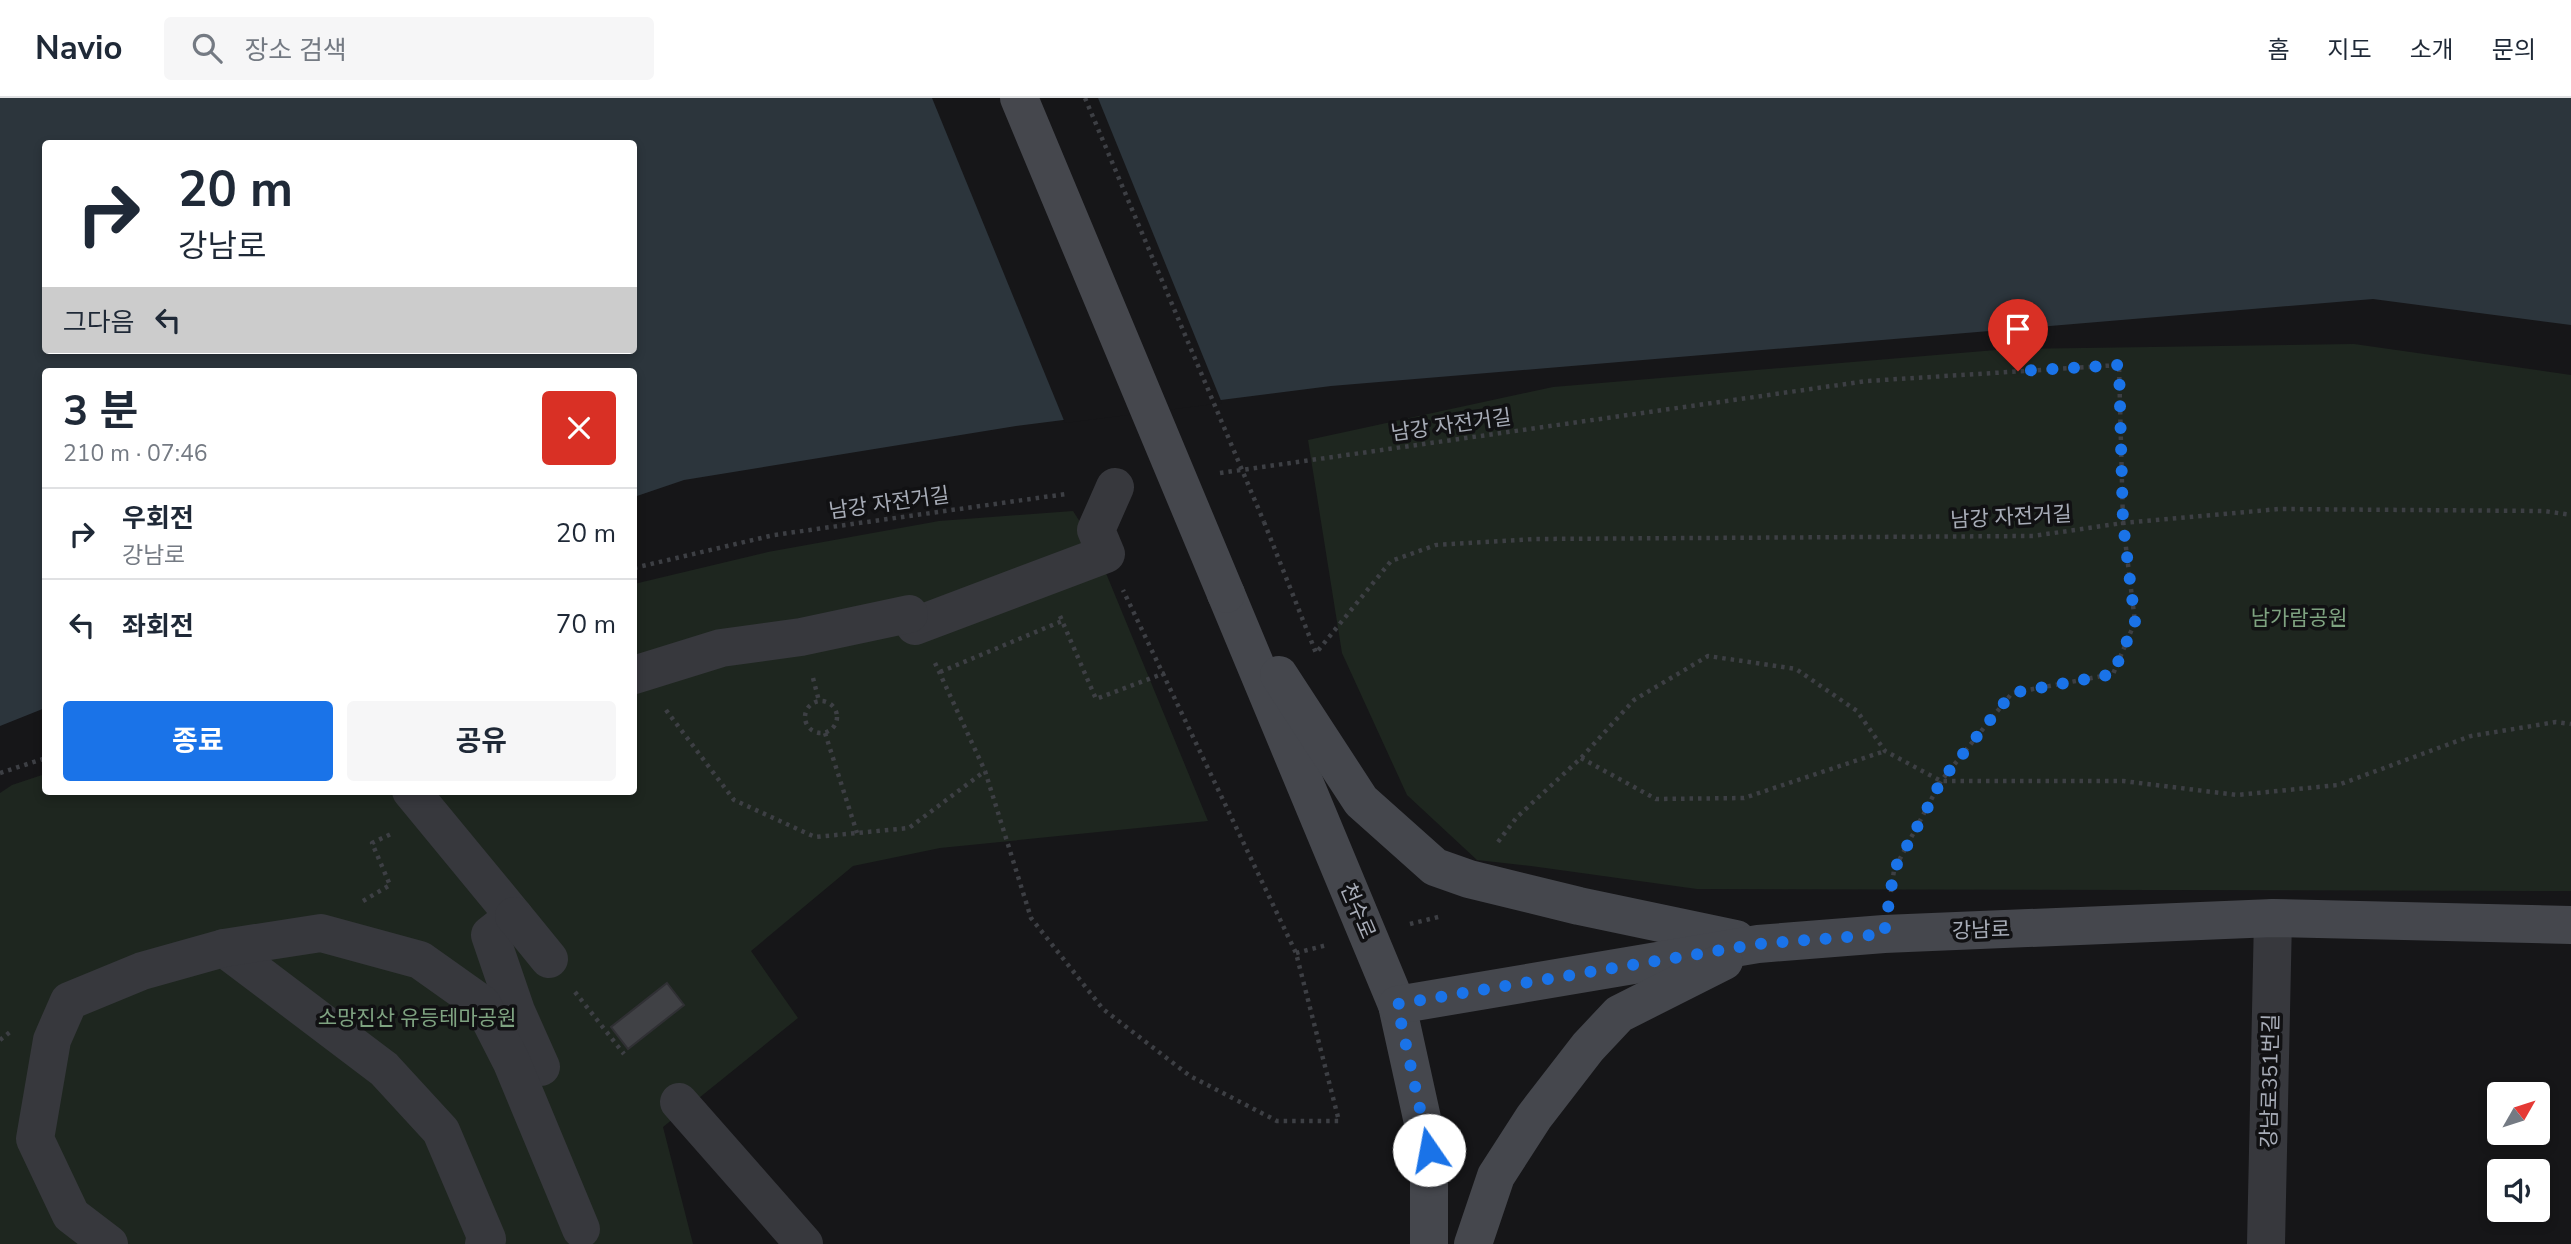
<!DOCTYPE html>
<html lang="ko">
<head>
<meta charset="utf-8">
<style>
	:root { --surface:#fff; --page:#f6f6f7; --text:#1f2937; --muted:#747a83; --line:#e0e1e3; --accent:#1a73e8 }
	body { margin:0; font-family:"Nunito Sans","Noto Sans KR",sans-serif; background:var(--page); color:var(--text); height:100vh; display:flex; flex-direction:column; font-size:26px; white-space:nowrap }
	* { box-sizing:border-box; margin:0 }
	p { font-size:23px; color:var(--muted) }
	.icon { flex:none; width:38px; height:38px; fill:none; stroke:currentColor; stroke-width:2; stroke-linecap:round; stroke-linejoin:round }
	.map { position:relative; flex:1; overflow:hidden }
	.side { position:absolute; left:42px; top:270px; width:595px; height:427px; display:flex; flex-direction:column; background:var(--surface); border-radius:7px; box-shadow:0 4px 10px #0003 }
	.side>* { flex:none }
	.top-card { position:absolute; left:42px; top:42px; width:595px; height:214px; border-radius:7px; box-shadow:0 4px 10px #0003; background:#fff; color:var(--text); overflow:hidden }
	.needle { width:46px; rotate:51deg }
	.tools { position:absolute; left:2487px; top:984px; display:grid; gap:14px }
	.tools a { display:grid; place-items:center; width:63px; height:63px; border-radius:7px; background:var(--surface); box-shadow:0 4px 10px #0003; font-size:35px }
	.pin { position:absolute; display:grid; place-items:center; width:60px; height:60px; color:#fff; margin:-72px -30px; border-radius:50% 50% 50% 0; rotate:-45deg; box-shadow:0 0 7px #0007 }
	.pin .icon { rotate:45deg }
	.me { position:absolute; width:77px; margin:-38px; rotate:348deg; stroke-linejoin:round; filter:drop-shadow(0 0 5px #0008) }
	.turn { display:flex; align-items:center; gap:24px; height:147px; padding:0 21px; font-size:32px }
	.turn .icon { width:91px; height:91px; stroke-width:2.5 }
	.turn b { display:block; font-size:49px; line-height:60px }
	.then { display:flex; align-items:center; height:66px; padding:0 21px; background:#0003; gap:14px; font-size:26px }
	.round { display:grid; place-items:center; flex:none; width:74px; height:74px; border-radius:7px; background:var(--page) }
	.head { display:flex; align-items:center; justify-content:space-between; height:119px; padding:0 21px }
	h1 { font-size:42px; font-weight:700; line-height:52px }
	.button { display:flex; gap:14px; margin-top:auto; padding:14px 21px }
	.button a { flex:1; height:80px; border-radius:7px; background:var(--accent); color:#fff; font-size:28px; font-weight:700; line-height:80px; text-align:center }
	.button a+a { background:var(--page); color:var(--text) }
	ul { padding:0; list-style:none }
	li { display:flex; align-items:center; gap:21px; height:91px; padding:0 21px; border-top:2px solid var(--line) }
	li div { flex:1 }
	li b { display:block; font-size:26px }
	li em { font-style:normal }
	header { display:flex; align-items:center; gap:42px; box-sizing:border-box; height:98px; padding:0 35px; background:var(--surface); border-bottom:2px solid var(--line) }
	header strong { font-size:33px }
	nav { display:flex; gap:38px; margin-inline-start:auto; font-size:24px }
	.search { width:490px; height:63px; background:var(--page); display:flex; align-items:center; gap:18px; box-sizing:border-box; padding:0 24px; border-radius:7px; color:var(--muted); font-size:26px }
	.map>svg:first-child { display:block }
	.green { fill:#1e261f }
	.water { fill:#2c353c; fill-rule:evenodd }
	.pier { fill:#161618 }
	.building { fill:#404145; stroke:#303034; stroke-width:2 }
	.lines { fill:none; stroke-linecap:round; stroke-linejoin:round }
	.path { stroke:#3d3f44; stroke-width:4.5; stroke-dasharray:3.5 5; stroke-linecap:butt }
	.street { stroke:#37383d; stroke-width:38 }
	.secondary { stroke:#45474d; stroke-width:38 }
	.path-bridge { stroke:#3d3f44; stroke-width:4.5; stroke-dasharray:3.5 5; stroke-linecap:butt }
	.secondary-bridge { stroke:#45474d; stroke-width:38 }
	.route { stroke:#1a73e8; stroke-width:12; stroke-dasharray:0 21.6 }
	.labels { text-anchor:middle; stroke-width:7; stroke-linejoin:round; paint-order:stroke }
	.street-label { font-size:21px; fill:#a8adb8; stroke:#111113 }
	.park-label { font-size:21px; fill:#7fa381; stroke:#111113 }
</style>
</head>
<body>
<header>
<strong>Navio</strong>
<div class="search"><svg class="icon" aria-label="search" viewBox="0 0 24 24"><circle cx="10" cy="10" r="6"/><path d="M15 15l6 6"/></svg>장소 검색</div>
<nav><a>홈</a><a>지도</a><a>소개</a><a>문의</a></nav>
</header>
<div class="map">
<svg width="2571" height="1146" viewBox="0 0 2571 1146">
	<rect width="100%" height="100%" fill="#161618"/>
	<g class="green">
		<polygon points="2354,246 2571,277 2571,793 1697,791 1531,768 1477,762 1407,697 1342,555 1308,342 1553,289 2008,251"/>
		<polygon points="1073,413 1094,446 1208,723 940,750 853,768 751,853 798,920 663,1029 693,1146 0,1146 0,695 12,687 45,676 46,693 634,693 634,486 768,454 939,423"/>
	</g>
	<path class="water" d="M 0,0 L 2571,0 L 2571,227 L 2373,201 L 1331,288 L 1016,328 L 684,382 L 634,399 L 634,273 L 46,273 L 45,610 L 0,628 ZM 46,46 L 634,46 L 634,252 L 46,252 Z"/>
	<polygon class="pier" points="932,0 1098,0 1222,305 1065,325"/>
	<polygon class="building" points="667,885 684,907 628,951 611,929"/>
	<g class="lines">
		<g class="path">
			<polyline points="1220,375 1867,283 2119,267 2123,425 2135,524 2113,576 2012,595 1941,683 1894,772 1891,794"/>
			<polyline points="1264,424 1316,555 1391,463 1436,447 1534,441 2033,438 2123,425 2279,411 2544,413 2571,417"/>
			<polyline points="634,470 774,437 1066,396"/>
			<polyline points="1060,518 1096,601 1165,575"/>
			<polyline points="935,565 985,673 1031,820 1103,911 1190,978 1277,1023 1339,1023 1296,855 1123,492"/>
			<polyline points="940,574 1062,523"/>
			<polyline points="813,580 819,603"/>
			<circle cx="821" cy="619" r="16"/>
			<polyline points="666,612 734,702 815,739 909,730 985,673"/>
			<polyline points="825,635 857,735"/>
			<polyline points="1581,660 1656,701 1744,700 1885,653"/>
			<polyline points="0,675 46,660"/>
			<polyline points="1498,744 1517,719 1581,660 1634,602 1708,558 1796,571 1857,613 1885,653 1941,683 2123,683 2237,697 2338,687 2471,638 2556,624 2571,626"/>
			<polyline points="363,803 390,787 372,745 393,735"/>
			<polyline points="1410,826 1442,818"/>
			<polyline points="1296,855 1327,847"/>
			<polyline points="575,894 624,956"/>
			<polyline points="0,942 10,934"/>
		</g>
		<g class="street">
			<polyline points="915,528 1106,456 1096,432 1115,389"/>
			<polyline points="634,577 721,550 801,539 909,516"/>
			<polyline points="411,693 514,818 490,837 516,913 541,969"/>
			<polyline points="514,818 549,861"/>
			<polyline points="224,850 384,971 441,1033 487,1141 484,1146"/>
			<polyline points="679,1004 804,1146"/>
			<polyline points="109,1146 71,1117 35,1041 52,942 69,903 142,873 224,850 321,835 420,862 482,906 512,965 581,1131"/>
			<polyline points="2266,1146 2273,820"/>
		</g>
		<g class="secondary">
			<polyline points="1226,496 1397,907 1429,1052 1429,1146"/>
			<polyline points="1279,577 1361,703 1435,769 1469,781 1579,808 1736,841"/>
			<polyline points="1397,907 1758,846 1884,836 2273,820 2571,827"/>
			<polyline points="1473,1146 1496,1078 1534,1019 1588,949 1619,916 1724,863"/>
		</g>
		<polyline class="path-bridge" points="1085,0 1264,424"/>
		<polyline class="secondary-bridge" points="1019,0 1226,496"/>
	</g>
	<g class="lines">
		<polyline class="route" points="1429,1052 1397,906 1758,846 1884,836 1894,772 1930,705 1941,683 2012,595 2113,576 2135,524 2123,425 2119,267 2018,273"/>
	</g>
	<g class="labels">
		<g class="street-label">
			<text transform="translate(1451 327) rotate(-8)" y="7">남강 자전거길</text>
			<text transform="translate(889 405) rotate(-8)" y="7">남강 자전거길</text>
			<text transform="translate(2011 419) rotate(-3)" y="7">남강 자전거길</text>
			<text transform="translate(1358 813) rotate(67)" y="7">천수로</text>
			<text transform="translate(1981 832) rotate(-2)" y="7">강남로</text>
			<text transform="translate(2270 983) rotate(-89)" y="7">강남로351번길</text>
		</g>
		<g class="park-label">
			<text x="2299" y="527">남가람공원</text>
			<text x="417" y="927">소망진산 유등테마공원</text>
		</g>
	</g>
</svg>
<div class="tools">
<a><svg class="needle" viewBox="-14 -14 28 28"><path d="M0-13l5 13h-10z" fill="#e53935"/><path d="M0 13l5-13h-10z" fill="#747a83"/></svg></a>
<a><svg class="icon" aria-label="sound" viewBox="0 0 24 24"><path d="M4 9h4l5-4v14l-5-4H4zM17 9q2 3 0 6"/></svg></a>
</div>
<div class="pin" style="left:2018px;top:273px;background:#d93025"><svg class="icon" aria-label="arrive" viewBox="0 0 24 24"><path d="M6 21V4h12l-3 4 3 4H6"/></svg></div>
<svg class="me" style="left:1429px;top:1052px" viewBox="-20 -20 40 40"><circle r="19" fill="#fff"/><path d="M0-13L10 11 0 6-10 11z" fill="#1a73e8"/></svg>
<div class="top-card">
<div class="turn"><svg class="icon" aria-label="right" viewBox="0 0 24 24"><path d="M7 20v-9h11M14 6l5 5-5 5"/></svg><div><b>20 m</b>강남로</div></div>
<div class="then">그다음<svg class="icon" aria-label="left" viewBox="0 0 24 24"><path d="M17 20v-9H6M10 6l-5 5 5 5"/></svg></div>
</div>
<section class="side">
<div class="head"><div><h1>3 분</h1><p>210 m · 07:46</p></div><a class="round" style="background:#d93025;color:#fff"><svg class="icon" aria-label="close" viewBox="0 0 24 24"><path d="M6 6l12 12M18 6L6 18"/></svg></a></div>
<ul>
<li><svg class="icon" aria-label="right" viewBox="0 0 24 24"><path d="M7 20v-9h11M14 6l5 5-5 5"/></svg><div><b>우회전</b><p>강남로</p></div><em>20 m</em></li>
<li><svg class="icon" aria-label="left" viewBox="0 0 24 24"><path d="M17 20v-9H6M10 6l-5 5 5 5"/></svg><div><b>좌회전</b></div><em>70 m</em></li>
</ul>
<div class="button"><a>종료</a><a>공유</a></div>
</section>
</div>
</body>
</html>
